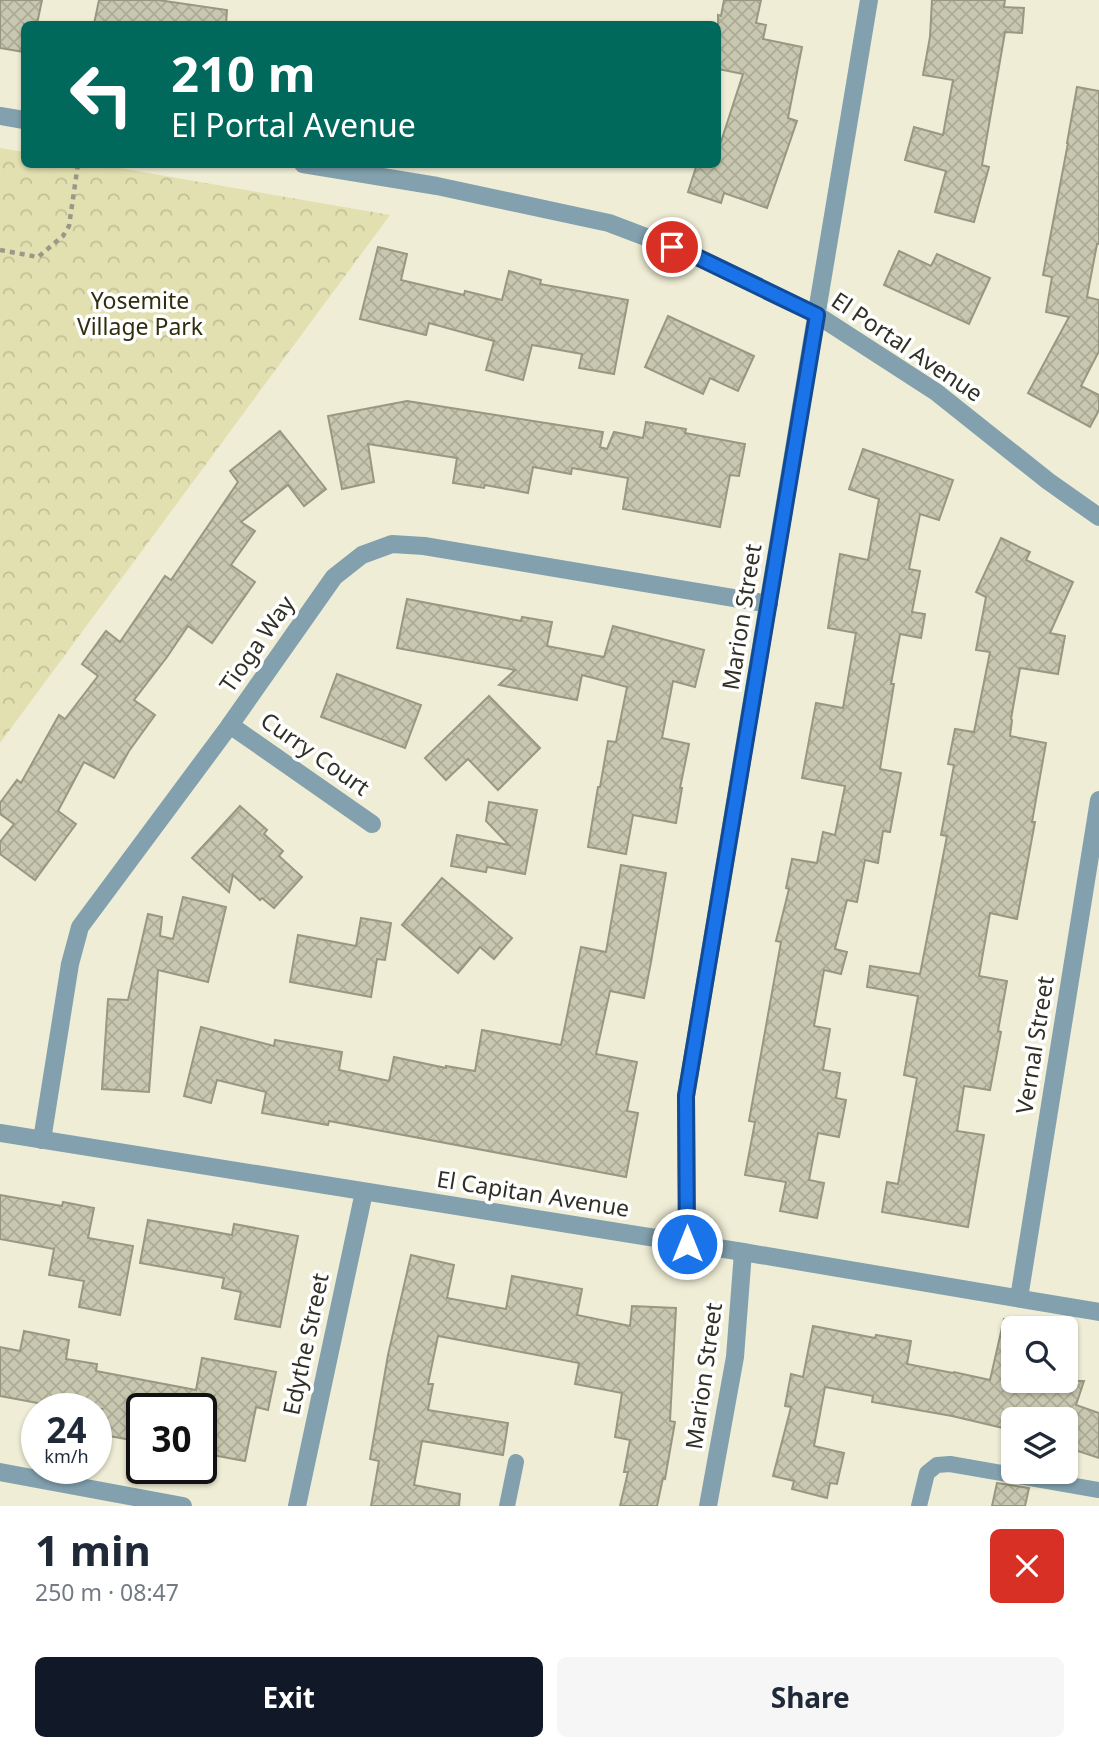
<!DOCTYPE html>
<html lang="en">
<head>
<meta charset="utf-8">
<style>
	:root { --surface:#fff; --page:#f6f6f7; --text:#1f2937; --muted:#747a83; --accent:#111827 }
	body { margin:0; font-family:"Noto Sans",sans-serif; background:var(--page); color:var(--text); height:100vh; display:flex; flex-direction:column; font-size:26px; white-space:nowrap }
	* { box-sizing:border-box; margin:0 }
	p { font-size:23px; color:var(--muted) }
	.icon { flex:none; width:38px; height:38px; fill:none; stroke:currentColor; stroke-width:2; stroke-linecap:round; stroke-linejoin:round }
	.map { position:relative; height:1506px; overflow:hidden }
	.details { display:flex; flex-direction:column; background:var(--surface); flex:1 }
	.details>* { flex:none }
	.hud { position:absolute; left:21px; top:21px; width:700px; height:147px; border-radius:10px; box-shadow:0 2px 5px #0004; background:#00695c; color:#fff; overflow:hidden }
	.buttons { position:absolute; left:1001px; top:1316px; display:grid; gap:14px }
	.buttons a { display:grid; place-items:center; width:77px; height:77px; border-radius:10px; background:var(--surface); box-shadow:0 2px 5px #0004; font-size:35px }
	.speed { position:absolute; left:21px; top:1393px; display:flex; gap:14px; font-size:35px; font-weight:700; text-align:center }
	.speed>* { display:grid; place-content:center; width:91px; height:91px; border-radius:50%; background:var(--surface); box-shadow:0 2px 5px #0004; line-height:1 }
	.speed small { font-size:18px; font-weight:400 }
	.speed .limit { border:4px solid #111; border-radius:10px; background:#fff; color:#111 }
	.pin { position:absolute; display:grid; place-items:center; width:60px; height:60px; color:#fff; margin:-30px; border:4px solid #fff; border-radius:50%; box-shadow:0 2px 7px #0007 }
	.me { position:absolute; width:77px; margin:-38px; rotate:0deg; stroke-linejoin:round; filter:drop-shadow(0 0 5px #0008) }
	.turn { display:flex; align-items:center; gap:24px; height:147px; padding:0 35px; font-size:32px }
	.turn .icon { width:91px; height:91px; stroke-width:2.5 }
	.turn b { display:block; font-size:49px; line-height:60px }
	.round { display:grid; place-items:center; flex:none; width:74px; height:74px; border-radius:10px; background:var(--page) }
	.summary { display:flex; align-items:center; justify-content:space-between; height:119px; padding:0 35px }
	h1 { font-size:42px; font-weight:700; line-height:52px }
	.cta { display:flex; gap:14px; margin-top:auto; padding:14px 35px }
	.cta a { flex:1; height:80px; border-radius:10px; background:var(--accent); color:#fff; font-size:28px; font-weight:700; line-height:80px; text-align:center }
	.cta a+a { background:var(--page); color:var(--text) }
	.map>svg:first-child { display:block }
	.park { fill:url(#park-crowns) }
	.building { fill:url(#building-cross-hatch); stroke:#989780; stroke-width:2 }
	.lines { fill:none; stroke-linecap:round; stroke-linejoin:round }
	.path { stroke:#9a9887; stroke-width:4.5; stroke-dasharray:5 5; stroke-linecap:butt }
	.lane { stroke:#82a0ae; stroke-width:16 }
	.street { stroke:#82a0ae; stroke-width:18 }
	.route-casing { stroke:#114b97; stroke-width:18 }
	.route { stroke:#1a73e8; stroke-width:12 }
	.labels { text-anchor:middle; stroke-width:7; stroke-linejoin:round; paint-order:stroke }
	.park-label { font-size:23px; fill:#312e10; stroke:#fff }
	.street-label { font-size:23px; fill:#313027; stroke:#fff }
</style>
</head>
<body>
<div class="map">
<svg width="1099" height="1506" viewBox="0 0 1099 1506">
	<defs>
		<pattern id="park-crowns" width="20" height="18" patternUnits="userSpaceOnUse" patternTransform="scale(1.75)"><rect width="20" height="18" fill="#e2dfb0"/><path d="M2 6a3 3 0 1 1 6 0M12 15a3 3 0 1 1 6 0" fill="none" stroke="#c2c097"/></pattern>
		<pattern id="building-cross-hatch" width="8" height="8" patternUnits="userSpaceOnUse" patternTransform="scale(1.75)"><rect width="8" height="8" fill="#c8c7af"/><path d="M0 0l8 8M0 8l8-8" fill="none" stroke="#acab97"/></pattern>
	</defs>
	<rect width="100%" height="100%" fill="#efedd5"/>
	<polygon class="park" points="0,148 24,152 24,164 102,165 390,215 0,743"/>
	<g class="building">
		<polygon points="0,0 42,0 37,24 24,24 24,52 0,48"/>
		<polygon points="99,0 158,0 227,10 226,24 94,24"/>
		<polygon points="724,0 761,0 756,23 766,25 763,39 802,47 788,118 797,121 767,208 724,193 721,203 688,192 697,164 718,164 718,151 743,74 718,69 718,15 721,16"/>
		<polygon points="932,0 1005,0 1004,7 1024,8 1022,33 1005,32 982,165 989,167 974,222 935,212 946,171 905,160 914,127 943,135 953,80 923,75 930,37"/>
		<polygon points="1077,87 1099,91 1099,244 1097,244 1087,297 1099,300 1099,351 1081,386 1099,395 1099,410 1090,427 1028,393 1069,317 1046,312 1052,277 1043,275 1068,143 1067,143"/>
		<polygon points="378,247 407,254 401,280 464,295 465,291 502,300 509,271 541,280 540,284 628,300 614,374 579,368 582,354 532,345 523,380 486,370 494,341 429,323 426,335 360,319"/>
		<polygon points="899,251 931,266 937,254 990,278 969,324 884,285"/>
		<polygon points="668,316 754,356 738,391 710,378 703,394 645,367"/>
		<polygon points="407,401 603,432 600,447 607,449 614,432 643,438 646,422 686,429 685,433 745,444 739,476 730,475 720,527 623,509 628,478 572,468 571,474 533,467 528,493 485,485 484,488 453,483 457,458 368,444 374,482 342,489 328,416"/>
		<polygon points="280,431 326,489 304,506 288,485 241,522 255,531 231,565 255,582 212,643 188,626 167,657 134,700 155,715 129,751 114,778 84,762 58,811 76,824 35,880 0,854 0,842 14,824 0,814 0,803 17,780 21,783 59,715 65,719 98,676 82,664 106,631 120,642 165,576 171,580 238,482 230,471"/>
		<polygon points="863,449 953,480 939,520 920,514 909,569 920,571 912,612 925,614 921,638 900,634 891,684 894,684 880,769 901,773 890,832 883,831 878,863 865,860 857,902 847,900 835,949 847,952 841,974 824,970 814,1026 830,1029 823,1070 840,1073 836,1098 846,1100 839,1137 818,1133 809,1180 824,1183 817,1218 780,1211 786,1182 745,1175 755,1122 749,1121 781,942 776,941 789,889 786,888 792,859 817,863 823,832 835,835 845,786 802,778 816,703 843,708 856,633 828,628 840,554 868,560 879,499 849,489"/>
		<polygon points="1001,538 1030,552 1026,560 1073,582 1050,633 1065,636 1058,674 1020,668 1011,719 1012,720 1010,736 1046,743 1032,822 1035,822 1017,919 990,913 979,976 1007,981 998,1031 1001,1032 990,1090 964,1086 957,1131 984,1135 968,1227 882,1212 887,1182 898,1184 917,1078 904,1075 918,996 867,987 870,966 920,974 947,836 941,835 954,765 948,764 955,729 974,732 990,652 976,650 986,597 976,592"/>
		<polygon points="407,599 521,621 522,617 552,622 547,646 604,657 613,626 704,650 695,687 673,681 662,738 689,744 680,788 682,788 676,823 633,815 626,854 588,847 598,787 600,787 608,741 616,742 627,687 582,675 577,700 499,685 515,670 397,648"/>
		<polygon points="337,674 421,705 405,748 321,717"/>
		<polygon points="489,696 540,748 498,790 468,759 446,780 425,758"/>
		<polygon points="489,802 537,810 525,874 487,867 486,872 451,866 457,835 509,845 486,821"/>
		<polygon points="240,806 267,830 264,834 283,851 279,856 302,877 274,908 262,898 260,900 233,875 229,892 192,858"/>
		<polygon points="621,865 666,873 651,962 644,998 610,991 596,1054 637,1062 627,1111 638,1113 626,1177 329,1121 328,1125 262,1113 266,1092 217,1080 211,1103 184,1096 201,1027 274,1046 275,1040 342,1052 339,1070 389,1081 394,1057 446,1068 446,1066 475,1071 482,1030 561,1045 581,947 606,952"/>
		<polygon points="442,878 512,938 494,959 480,947 458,973 402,925"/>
		<polygon points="183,897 226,907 208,982 158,970 149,1092 102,1089 108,999 128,1000 148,914 162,917 160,936 173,939"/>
		<polygon points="361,918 391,923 385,960 377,959 371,997 290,982 298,935 356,946"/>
		<polygon points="0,1195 62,1206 63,1202 94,1208 88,1238 133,1246 120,1315 79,1307 84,1281 49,1275 54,1249 0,1239"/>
		<polygon points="148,1220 232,1235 234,1224 298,1236 280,1327 235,1319 241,1292 222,1288 224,1278 140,1263"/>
		<polygon points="411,1255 454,1265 447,1298 506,1309 512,1276 582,1289 577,1315 630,1326 632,1306 676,1308 670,1421 675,1422 665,1479 663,1478 657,1506 620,1506 628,1472 624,1472 630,1440 615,1437 622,1393 575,1384 579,1363 438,1336 428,1384 433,1384 428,1410 508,1423 503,1455 422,1441 414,1485 460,1494 459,1506 371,1506 379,1461 370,1459 388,1355"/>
		<polygon points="1004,1319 1013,1320 1013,1381 1084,1381 1076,1405 1099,1413 1099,1458 1066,1447 1066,1419 1025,1419 1005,1415 1003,1428 952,1416 872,1402 873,1396 825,1387 814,1446 844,1453 837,1484 830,1483 827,1498 792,1489 794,1481 773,1476 791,1407 785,1406 791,1374 803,1377 813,1326 875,1338 876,1335 911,1341 907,1364 953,1373 954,1372 990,1380"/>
		<polygon points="24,1331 69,1340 66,1359 97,1364 96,1371 196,1390 202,1358 276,1372 268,1410 256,1407 245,1461 201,1453 208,1409 142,1409 142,1442 98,1434 102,1409 58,1409 59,1407 0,1396 0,1347 20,1351"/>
		<polygon points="997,1483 1029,1488 1025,1506 992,1506"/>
	</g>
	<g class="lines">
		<polyline class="path" points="0,250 38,257 63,236 69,226 78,164"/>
		<g class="lane">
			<polyline points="507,1506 516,1462"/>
			<polyline points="919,1506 927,1473 937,1465 950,1464 1099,1490"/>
		</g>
		<g class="street">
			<polyline points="0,116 24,120"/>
			<polyline points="303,164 437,186 609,223 693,255 817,315 936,392 1048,481 1099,517"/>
			<polyline points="230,725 372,824"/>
			<polyline points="0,1133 743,1252 1099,1312"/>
			<polyline points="42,1140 70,964 80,927 230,725 334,577 362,555 392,544 424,546 769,604"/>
			<polyline points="687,1244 686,1096 869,0"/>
			<polyline points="1019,1298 1099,800"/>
			<polyline points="0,1472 183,1506"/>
			<polyline points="297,1506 364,1192"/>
			<polyline points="708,1506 735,1357 743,1252"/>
		</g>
	</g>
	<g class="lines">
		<g class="route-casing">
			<polyline id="route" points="672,247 693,255 817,315 686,1096 687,1244"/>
		</g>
		<use href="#route" class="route"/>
	</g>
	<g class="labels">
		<g class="park-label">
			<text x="140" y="309">Yosemite<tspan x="140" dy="26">Village Park</tspan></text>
		</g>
		<g class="street-label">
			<text transform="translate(907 347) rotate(34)" y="8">El Portal Avenue</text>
			<text transform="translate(742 617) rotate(-81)" y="8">Marion Street</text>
			<text transform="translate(257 644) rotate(-55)" y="8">Tioga Way</text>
			<text transform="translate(315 754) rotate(35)" y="8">Curry Court</text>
			<text transform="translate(1035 1045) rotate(-81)" y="8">Vernal Street</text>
			<text transform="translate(533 1194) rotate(9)" y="8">El Capitan Avenue</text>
			<text transform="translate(306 1344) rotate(-78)" y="8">Edythe Street</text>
			<text transform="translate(704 1376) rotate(-82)" y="8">Marion Street</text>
		</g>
	</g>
</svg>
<div class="buttons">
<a><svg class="icon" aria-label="search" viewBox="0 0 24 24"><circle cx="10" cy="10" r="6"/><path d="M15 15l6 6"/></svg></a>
<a><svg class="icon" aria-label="layers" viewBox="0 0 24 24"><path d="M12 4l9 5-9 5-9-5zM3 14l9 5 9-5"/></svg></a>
</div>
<div class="speed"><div>24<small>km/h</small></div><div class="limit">30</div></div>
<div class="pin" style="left:672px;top:247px;background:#d93025"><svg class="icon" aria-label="arrive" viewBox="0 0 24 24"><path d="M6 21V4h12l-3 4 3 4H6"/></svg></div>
<svg class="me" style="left:687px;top:1244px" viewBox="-20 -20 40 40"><circle r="17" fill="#1a73e8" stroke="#fff" stroke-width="3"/><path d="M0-11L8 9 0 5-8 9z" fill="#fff"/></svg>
<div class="hud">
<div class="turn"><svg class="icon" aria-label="left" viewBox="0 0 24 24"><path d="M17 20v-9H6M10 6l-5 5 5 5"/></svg><div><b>210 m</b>El Portal Avenue</div></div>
</div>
</div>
<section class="details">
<div class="summary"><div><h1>1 min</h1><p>250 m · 08:47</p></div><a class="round" style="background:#d93025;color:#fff"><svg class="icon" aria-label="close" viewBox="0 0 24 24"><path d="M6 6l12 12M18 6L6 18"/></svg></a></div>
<div class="cta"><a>Exit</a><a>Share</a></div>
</section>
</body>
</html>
